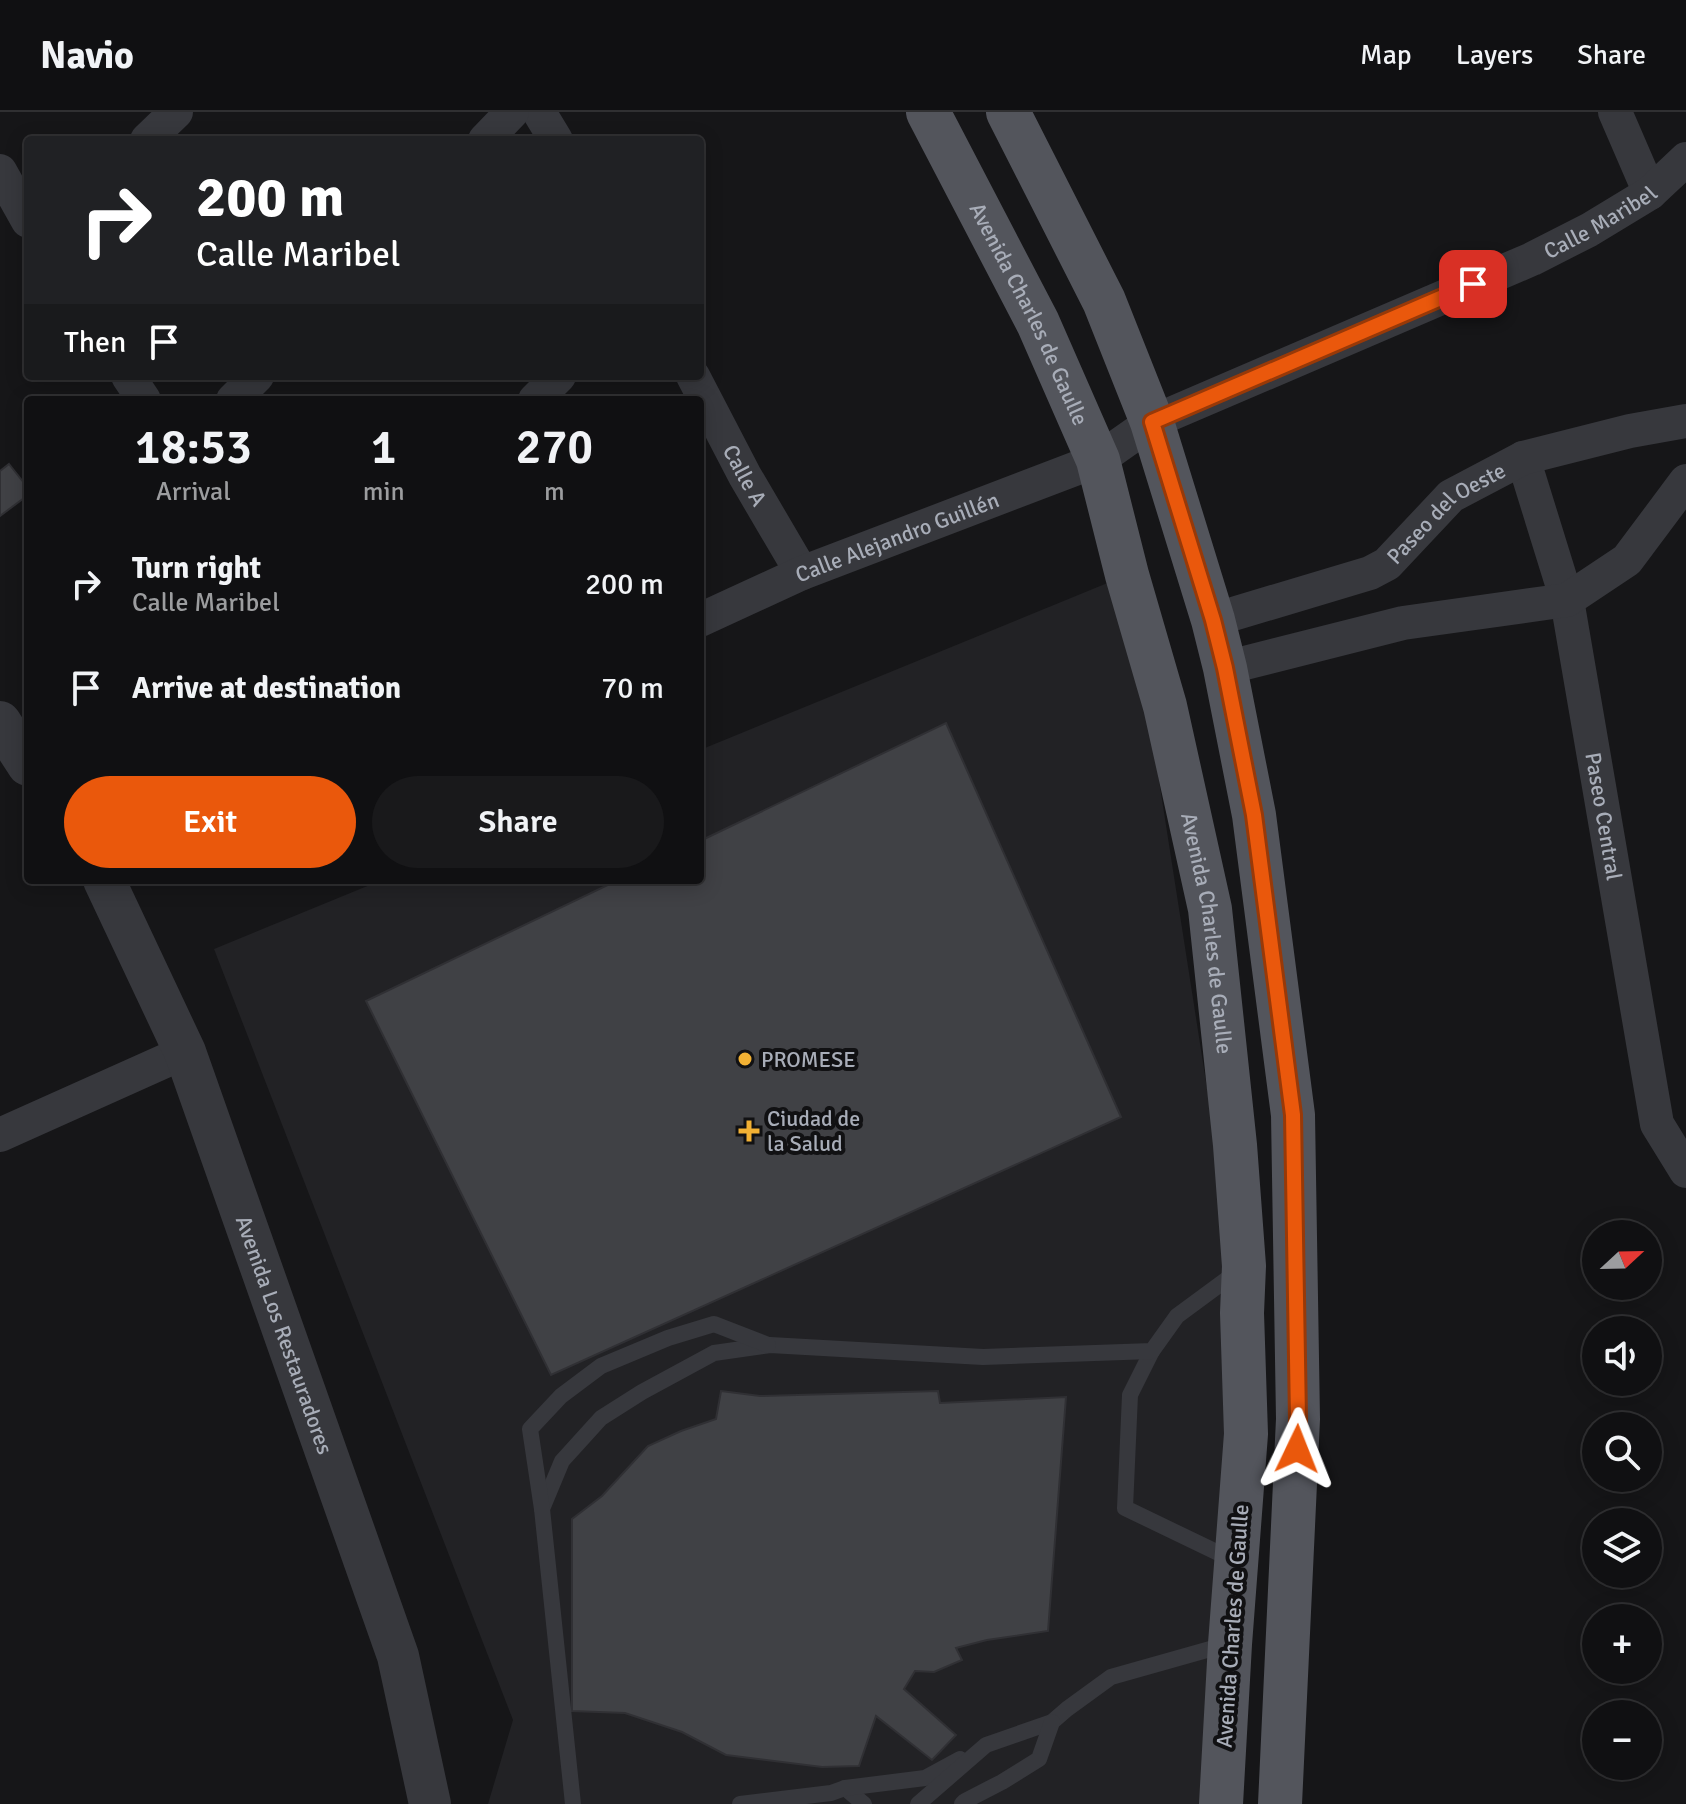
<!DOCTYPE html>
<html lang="en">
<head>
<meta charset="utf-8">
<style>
	:root { --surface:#101012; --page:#19191b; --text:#f1f3f6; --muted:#9c9d9f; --line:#303032; --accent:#ea580c }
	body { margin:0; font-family:Signika,sans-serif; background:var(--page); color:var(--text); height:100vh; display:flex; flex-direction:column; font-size:30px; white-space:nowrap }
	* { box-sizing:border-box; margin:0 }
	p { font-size:26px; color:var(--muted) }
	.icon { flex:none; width:44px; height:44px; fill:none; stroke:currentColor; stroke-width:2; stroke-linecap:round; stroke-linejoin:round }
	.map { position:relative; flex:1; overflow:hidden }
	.drawer { position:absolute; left:24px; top:284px; width:680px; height:488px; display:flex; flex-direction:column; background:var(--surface); border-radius:8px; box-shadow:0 4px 20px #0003,0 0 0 2px var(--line) }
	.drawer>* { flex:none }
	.banner { position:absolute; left:24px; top:24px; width:680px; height:244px; border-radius:8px; box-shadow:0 4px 20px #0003,0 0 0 2px var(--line); background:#202124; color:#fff; overflow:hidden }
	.needle { width:52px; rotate:68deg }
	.fabs { position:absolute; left:1582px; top:1108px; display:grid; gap:16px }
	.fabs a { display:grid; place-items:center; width:80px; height:80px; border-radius:50%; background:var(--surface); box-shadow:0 4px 20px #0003,0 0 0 2px var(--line); font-size:40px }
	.pin { position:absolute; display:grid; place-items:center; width:68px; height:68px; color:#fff; margin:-34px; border-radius:16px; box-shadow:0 4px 12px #0006 }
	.me { position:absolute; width:88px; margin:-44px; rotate:2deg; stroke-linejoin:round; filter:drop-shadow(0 0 6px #0008) }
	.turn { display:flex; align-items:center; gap:28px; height:168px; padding:0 40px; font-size:36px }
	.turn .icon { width:104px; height:104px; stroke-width:2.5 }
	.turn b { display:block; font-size:56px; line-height:68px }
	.then { display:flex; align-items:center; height:76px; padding:0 40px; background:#0003; gap:16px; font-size:30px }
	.eta { display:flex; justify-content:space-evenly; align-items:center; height:136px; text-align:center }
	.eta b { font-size:48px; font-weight:600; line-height:56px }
	.primary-button { display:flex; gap:16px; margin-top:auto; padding:16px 40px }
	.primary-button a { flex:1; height:92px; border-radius:48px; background:var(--accent); color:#fff; font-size:32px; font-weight:600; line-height:92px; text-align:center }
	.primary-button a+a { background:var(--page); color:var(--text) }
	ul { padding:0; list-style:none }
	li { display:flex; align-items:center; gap:24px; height:104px; padding:0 40px }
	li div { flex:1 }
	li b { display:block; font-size:30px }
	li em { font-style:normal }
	header { display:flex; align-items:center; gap:48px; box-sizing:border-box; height:112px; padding:0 40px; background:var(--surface); border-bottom:2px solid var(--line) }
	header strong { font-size:38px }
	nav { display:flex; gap:44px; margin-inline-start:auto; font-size:28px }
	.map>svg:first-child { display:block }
	.built { fill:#222225 }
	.building { fill:#404145; stroke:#303034; stroke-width:2 }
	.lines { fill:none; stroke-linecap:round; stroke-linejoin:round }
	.service { stroke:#37383d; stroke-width:16 }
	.minor { stroke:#37383d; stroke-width:34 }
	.tertiary { stroke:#37383d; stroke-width:42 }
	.primary { stroke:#53555c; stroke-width:44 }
	.route-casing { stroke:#983908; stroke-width:20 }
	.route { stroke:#ea580c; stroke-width:14 }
	.poi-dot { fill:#f2b134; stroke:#111113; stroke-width:3 }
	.labels { text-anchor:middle; stroke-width:8; stroke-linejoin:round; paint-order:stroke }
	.street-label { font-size:22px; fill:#a8adb8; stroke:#111113 }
	.poi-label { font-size:22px; fill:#a8adb8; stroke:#111113; text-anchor:start }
</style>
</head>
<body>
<header>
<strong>Navio</strong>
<nav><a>Map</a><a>Layers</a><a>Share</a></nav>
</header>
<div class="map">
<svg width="1686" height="1692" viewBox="0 0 1686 1692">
	<rect width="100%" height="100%" fill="#161618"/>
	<polygon class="built" points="1127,463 1242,1201 1221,1692 488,1692 513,1608 214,837 382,768 700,768 700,638"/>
	<g class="building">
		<polygon points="9,352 28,376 28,383 0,404 0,359"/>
		<polygon points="946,611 1121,1005 551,1263 366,889 618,768 700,768 700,729"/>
		<polygon points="721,1279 760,1284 938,1279 940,1291 1066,1285 1048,1519 987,1528 956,1536 962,1548 934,1560 915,1559 904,1577 956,1623 932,1648 876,1604 859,1654 822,1655 726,1643 682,1620 625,1601 572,1599 572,1407 602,1384 648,1334 681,1319 716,1307"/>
	</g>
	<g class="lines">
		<g class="service">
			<polyline points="1152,1239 1130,1283 1125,1396 1233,1448"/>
			<polyline points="542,1397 562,1349 601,1306 642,1280 714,1241 770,1233 983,1245 1152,1239 1177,1204 1238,1159"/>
			<polyline points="845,1676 864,1692"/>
			<polyline points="573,1692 542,1397 530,1317 561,1284 601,1254 668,1226 714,1212 768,1233"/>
			<polyline points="740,1692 831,1681 845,1676 925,1666 960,1647"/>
			<polyline points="918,1692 986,1633 1052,1610 1067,1597 1111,1565 1228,1532"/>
			<polyline points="962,1692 965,1689 1002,1670 1039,1647 1052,1610"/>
		</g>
		<g class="minor">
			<polyline points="539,0 556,28"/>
			<polyline points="1615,0 1650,81"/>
			<polyline points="147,28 176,0"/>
			<polyline points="485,28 512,0"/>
			<polyline points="0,59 28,109"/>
			<polyline points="128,264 144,288"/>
			<path id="s1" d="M 693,264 L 745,364 L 802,461"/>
			<polyline points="233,288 257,264"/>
			<polyline points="535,288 559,264"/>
			<path id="s2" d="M 1523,346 L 1567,488 L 1657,1012 L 1686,1059"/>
			<path id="s3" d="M 700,508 L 802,461 L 1098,348 L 1152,310 L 1532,147 L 1589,118 L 1650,81 L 1686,47"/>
			<path id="s4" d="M 1213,508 L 1370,461 L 1387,452 L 1451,384 L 1523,346 L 1630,319 L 1686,309"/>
			<polyline points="1225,556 1403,511 1567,488 1627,448 1686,369"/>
			<polyline points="0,1023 185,940"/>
		</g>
		<g class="tertiary">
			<polyline points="0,610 28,653"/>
			<path id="s5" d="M 104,768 L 185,940 L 398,1544 L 430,1692"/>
		</g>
		<g class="primary">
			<path id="s6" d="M 928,0 L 1038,211 L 1098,348 L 1127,463 L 1165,594 L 1210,797 L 1235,1033 L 1244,1154 L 1242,1201 L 1246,1322 L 1230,1532 L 1221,1692"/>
			<polyline points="1008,0 1104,189 1152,310 1213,508 1225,556 1254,703 1293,1003 1298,1307 1280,1692"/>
		</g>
	</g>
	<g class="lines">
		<g class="route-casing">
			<polyline id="route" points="1297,1337 1298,1307 1293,1003 1254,703 1225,556 1213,508 1152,310 1473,172"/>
		</g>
		<use href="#route" class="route"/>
	</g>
	<g class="poi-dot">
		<circle cx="745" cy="947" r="8"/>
		<path d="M745 1007h8v8h8v8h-8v8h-8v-8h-8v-8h8z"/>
	</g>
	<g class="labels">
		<g class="street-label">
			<text dy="8" stroke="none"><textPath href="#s3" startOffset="986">Calle Maribel</textPath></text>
			<text dy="8" stroke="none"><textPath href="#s6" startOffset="226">Avenida Charles de Gaulle</textPath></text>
			<text dy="8" stroke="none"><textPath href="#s1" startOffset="112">Calle A</textPath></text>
			<text dy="8" stroke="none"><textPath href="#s4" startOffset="262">Paseo del Oeste</textPath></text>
			<text dy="8" stroke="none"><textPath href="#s3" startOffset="214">Calle Alejandro Guillén</textPath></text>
			<text dy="8" stroke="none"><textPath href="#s2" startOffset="368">Paseo Central</textPath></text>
			<text dy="8" stroke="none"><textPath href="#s6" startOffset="874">Avenida Charles de Gaulle</textPath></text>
			<text dy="8" stroke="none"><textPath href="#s5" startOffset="490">Avenida Los Restauradores</textPath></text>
			<text transform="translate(1232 1514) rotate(-86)" y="8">Avenida Charles de Gaulle</text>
		</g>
		<g class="poi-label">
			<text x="761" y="955">PROMESE</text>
			<text x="767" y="1014">Ciudad de<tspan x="767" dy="25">la Salud</tspan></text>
		</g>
	</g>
</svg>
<div class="fabs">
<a><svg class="needle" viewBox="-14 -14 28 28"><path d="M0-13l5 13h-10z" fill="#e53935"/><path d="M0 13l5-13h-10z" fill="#9c9d9f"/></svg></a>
<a><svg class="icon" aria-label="sound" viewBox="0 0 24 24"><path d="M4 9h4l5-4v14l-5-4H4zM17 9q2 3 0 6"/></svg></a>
<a><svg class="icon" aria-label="search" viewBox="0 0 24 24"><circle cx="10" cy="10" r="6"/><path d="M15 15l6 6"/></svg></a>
<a><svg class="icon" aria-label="layers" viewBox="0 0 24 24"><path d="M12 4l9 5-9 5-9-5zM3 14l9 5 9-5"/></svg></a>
<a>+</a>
<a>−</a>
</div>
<div class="pin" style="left:1473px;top:172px;background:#d93025"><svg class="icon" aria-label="arrive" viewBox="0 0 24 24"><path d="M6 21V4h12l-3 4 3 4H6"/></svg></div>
<svg class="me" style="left:1297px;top:1337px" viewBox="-20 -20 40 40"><path d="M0-17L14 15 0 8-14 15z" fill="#ea580c" stroke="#fff" stroke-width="4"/></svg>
<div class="banner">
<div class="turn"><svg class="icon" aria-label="right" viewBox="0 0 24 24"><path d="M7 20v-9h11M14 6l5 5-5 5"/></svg><div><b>200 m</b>Calle Maribel</div></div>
<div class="then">Then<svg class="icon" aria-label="arrive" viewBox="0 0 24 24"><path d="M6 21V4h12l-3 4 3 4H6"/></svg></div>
</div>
<section class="drawer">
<div class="eta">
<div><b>18:53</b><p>Arrival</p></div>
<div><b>1</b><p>min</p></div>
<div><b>270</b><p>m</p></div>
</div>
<ul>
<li><svg class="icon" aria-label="right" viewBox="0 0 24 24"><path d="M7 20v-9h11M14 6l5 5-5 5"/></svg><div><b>Turn right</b><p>Calle Maribel</p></div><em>200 m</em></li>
<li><svg class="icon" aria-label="arrive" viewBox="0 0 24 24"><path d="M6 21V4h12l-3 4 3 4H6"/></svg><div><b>Arrive at destination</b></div><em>70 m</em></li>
</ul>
<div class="primary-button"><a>Exit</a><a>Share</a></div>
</section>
</div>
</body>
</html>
